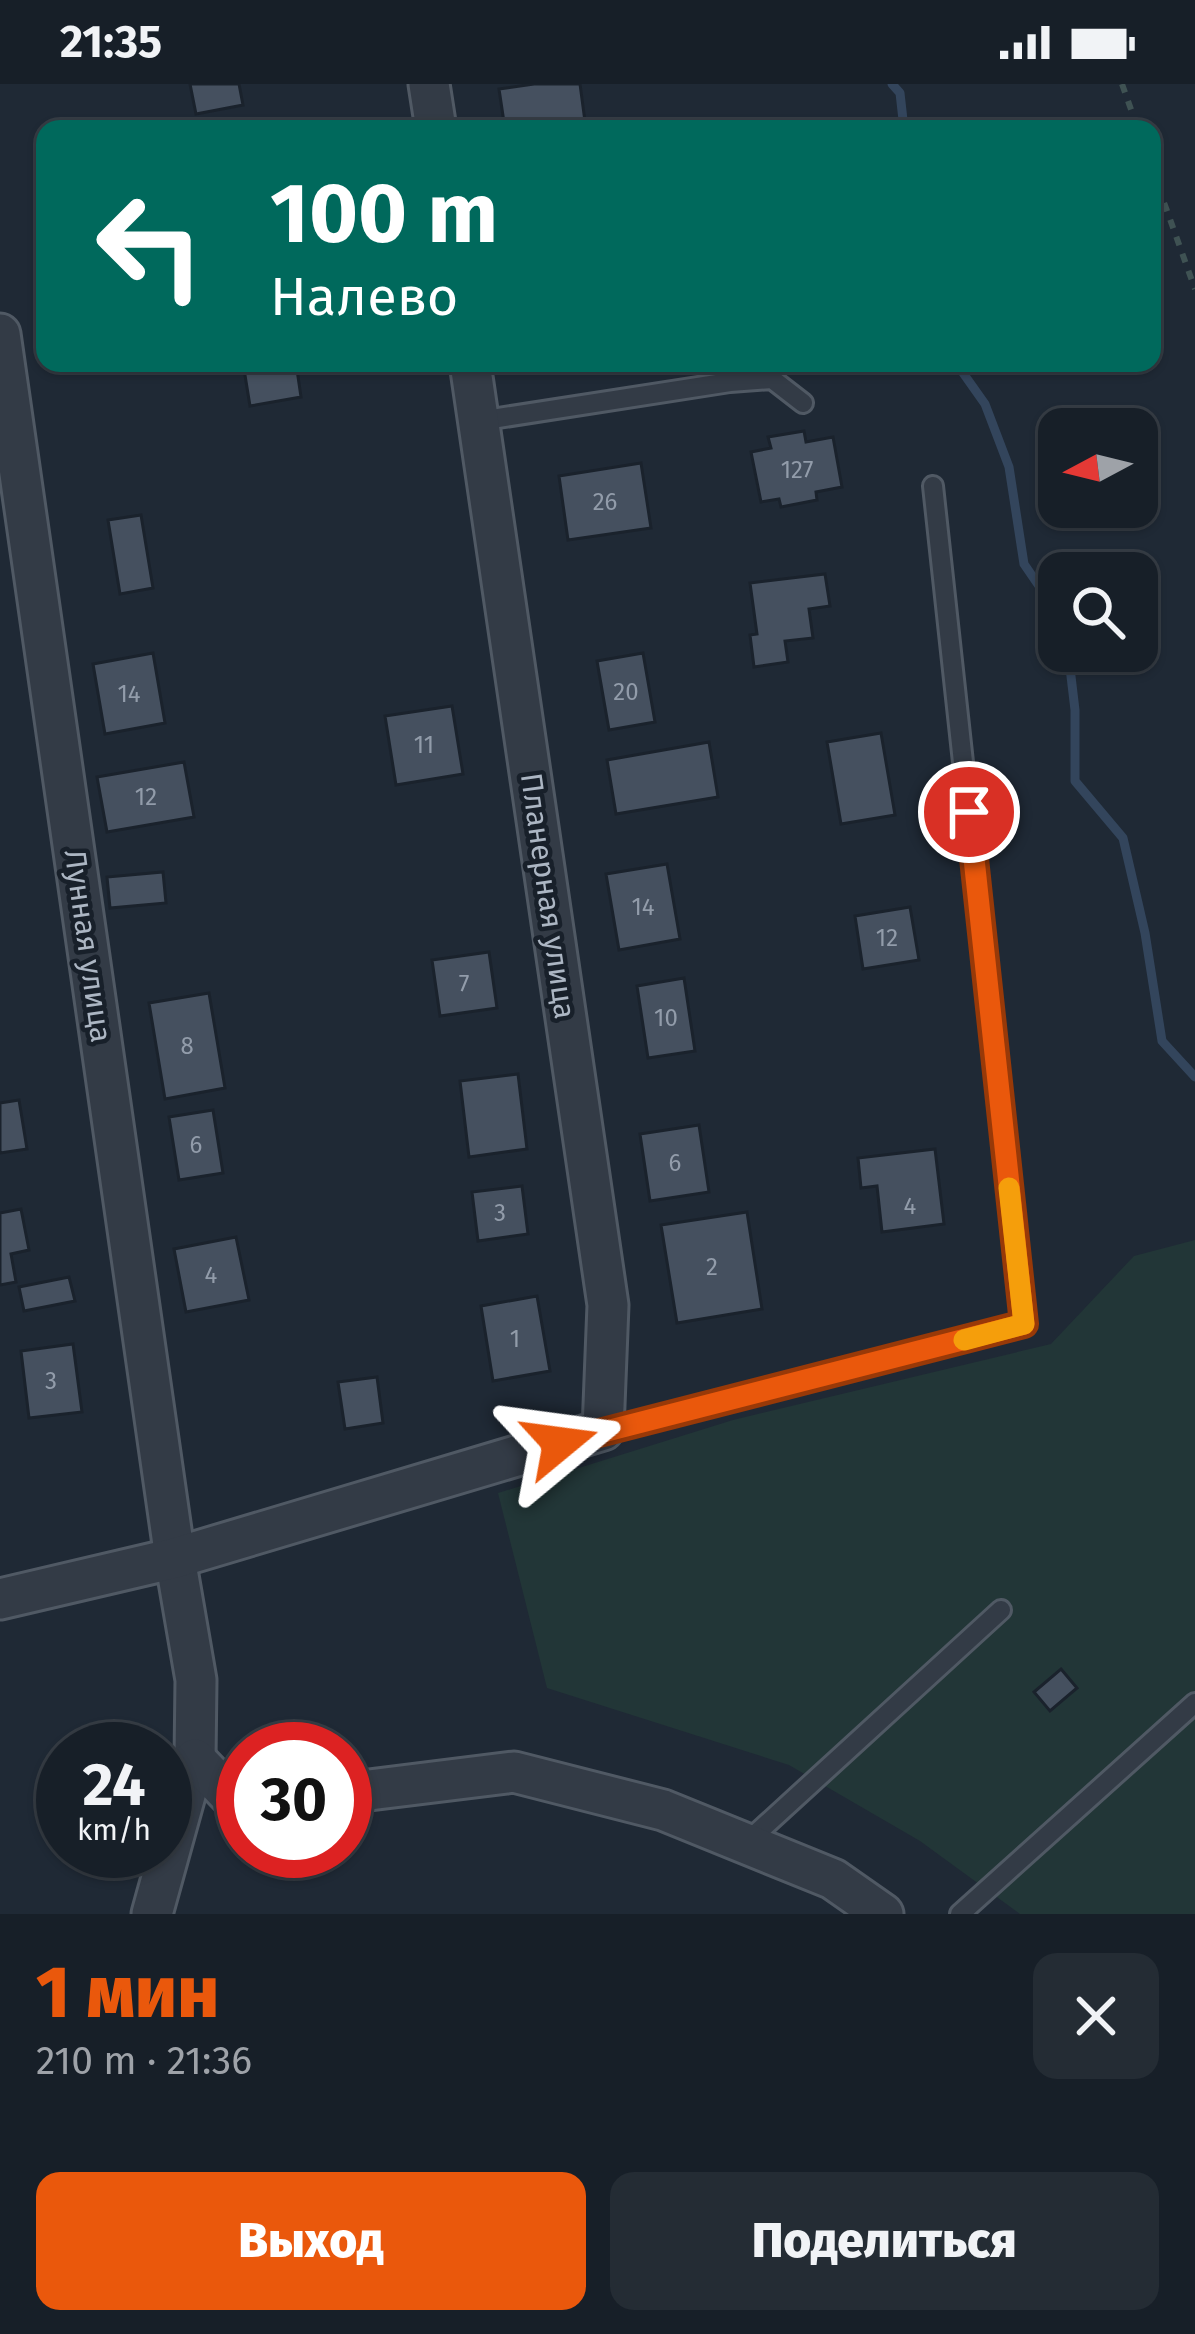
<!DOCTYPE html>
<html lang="ru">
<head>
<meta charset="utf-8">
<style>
	:root { --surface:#171f28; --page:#242c34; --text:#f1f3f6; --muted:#9ea2a8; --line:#363d45; --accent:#ea580c }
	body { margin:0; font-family:"Fira Sans",sans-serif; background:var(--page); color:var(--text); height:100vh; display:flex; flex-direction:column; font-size:45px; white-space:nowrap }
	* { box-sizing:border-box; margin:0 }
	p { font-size:39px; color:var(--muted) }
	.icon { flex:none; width:66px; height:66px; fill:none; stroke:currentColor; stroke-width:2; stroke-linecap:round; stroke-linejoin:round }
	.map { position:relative; height:1830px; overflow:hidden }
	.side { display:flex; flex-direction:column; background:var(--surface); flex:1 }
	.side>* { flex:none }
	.top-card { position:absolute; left:36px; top:36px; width:1125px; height:252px; border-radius:24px; box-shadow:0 3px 9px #0004,0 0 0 3px var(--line); background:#00695c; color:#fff; overflow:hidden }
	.needle { width:78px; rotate:263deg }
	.tools { position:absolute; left:1038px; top:324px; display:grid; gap:24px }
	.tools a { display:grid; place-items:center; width:120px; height:120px; border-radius:24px; background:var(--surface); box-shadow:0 3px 9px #0004,0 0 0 3px var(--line); font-size:60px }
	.speed { position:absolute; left:36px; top:1638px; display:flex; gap:24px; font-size:60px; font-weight:700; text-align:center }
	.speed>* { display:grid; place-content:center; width:156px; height:156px; border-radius:50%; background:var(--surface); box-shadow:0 3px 9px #0004,0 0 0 3px var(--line); line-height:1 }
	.speed small { font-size:30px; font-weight:400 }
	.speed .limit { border:18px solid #d22; background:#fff; color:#111 }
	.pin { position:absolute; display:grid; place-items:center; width:102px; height:102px; color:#fff; margin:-51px; border:6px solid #fff; border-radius:50%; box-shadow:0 3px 12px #0007 }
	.me { position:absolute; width:132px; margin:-66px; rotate:74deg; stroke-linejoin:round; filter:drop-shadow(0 0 9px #0008) }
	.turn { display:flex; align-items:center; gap:42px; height:252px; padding:0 36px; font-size:54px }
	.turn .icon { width:156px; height:156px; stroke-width:2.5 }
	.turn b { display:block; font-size:84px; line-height:102px }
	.round { display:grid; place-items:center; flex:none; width:126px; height:126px; border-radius:24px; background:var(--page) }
	.headline { display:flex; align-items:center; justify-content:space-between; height:204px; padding:0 36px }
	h1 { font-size:72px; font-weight:800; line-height:90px; color:var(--accent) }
	.action { display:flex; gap:24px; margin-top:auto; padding:24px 36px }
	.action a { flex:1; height:138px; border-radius:24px; background:var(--accent); color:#fff; font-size:48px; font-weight:800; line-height:138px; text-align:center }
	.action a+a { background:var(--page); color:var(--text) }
	.status { display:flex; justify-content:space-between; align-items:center; height:84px; padding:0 60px; background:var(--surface); direction:ltr }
	.status svg { height:33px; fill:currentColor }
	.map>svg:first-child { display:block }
	.green { fill:#223637 }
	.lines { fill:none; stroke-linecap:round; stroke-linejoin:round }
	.stream { stroke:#33455c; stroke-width:9 }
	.building { fill:#45505f; stroke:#1a222c; stroke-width:3 }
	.lane-casing { stroke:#505964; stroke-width:24 }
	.street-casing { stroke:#505964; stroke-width:45 }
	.path { stroke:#3f5253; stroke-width:6; stroke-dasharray:9 9; stroke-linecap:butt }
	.lane { stroke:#333b46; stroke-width:18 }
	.street { stroke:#333b46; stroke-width:39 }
	.route-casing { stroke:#983908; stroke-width:30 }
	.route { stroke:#ea580c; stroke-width:21 }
	.slow { stroke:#f59e0b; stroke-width:21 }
	.labels { text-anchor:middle; stroke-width:9; stroke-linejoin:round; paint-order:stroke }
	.number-label { font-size:24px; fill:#929caa }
	.street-label { font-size:30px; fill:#acb6c3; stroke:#18202a }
</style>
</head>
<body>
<div class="status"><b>21:35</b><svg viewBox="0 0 49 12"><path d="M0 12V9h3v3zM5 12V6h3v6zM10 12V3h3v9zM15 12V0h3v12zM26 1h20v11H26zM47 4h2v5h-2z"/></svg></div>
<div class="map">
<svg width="1195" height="1830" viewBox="0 0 1195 1830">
	<rect width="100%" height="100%" fill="#1f2935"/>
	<polygon class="green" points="1195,1156 1195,1830 1020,1830 920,1757 789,1681 547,1604 498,1409 733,1336 1051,1260 1134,1172"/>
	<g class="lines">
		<g class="stream">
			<polyline points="892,0 900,9 904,45"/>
			<polyline points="956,279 985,320 1009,383 1024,480 1059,531"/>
			<polyline points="1068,567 1075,626 1075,697 1123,754 1145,849 1162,957 1195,993"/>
		</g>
	</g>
	<g class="building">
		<polygon points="190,0 239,0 243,21 196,30"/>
		<polygon points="534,0 580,0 586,45 505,45 499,5"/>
		<polygon points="279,279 296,279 301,313 250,322 244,285"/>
		<polygon points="804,347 806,358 833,353 842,403 816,408 817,416 781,423 779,415 761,418 751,368 771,364 768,353"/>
		<polygon points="641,379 651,444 568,456 559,392"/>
		<polygon points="141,431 153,504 120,510 108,436"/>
		<polygon points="825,490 830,522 809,525 813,554 785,557 788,578 754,583 750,551 757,550 750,499"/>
		<polygon points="153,569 165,639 105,650 93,580"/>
		<polygon points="643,569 655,638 609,646 597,577"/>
		<polygon points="452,622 463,690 396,701 385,632"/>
		<polygon points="881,649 895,731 841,740 827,658"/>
		<polygon points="709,658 718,713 616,730 607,676"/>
		<polygon points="184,678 194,733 107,748 97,693"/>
		<polygon points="667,780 680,855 619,866 606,790"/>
		<polygon points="163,788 166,819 110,824 107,793"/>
		<polygon points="910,823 919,876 863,885 855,832"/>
		<polygon points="489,868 497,924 440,932 432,876"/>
		<polygon points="684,894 695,967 648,974 637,902"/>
		<polygon points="209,909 225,1004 165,1015 149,919"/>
		<polygon points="518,990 527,1065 469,1073 460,997"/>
		<polygon points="19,1016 27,1065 0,1069 0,1019"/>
		<polygon points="213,1026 223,1089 179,1096 169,1033"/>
		<polygon points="699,1041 709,1108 650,1117 640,1050"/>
		<polygon points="935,1065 944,1140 882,1148 877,1102 861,1104 858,1074"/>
		<polygon points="522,1102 528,1150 478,1157 472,1108"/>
		<polygon points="21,1125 29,1166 11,1170 16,1198 0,1201 0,1129"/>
		<polygon points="747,1128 762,1225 677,1239 661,1141"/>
		<polygon points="236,1153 249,1216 186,1228 174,1165"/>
		<polygon points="69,1193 75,1217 24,1227 19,1203"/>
		<polygon points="537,1212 550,1287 493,1297 481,1222"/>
		<polygon points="73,1260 82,1328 29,1334 21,1267"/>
		<polygon points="377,1293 383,1339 345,1345 338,1298"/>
		<polygon points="1061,1585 1077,1604 1050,1627 1034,1608"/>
	</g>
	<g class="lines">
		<g class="lane-casing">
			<g id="lane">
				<polyline points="479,337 730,298 772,295 803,319"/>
				<polyline points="603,1346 1024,1240 933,402"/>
				<polyline points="746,1759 1001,1526"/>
				<polyline points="960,1830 1195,1619"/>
			</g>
		</g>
		<g class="street-casing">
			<g id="street">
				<polyline points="429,0 436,45"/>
				<polyline points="0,250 175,1474 196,1596 195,1675 152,1830"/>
				<polyline points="0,1515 175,1474 603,1346 608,1221 470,279"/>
				<polyline points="195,1675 243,1725"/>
				<polyline points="345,1709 514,1688 663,1726 833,1795 883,1830"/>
			</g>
		</g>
		<g class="path">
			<polyline points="1122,0 1138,45"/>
			<polyline points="1152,85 1195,205"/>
		</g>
		<use href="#lane" class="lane"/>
		<use href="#street" class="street"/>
	</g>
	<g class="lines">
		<g class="route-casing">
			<polyline id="route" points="560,1359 1024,1240 969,728"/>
		</g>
		<use href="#route" class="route"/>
		<polyline class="slow" points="964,1256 1024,1240 1009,1104"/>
	</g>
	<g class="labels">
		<g class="number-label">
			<text x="797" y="394">127</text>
			<text x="605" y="426">26</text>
			<text x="626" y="616">20</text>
			<text x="129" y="618">14</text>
			<text x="424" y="669">11</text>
			<text x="146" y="721">12</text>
			<text x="643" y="831">14</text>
			<text x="887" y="862">12</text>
			<text x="464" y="908">7</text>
			<text x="666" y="942">10</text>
			<text x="187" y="970">8</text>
			<text x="196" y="1069">6</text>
			<text x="675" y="1087">6</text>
			<text x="910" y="1130">4</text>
			<text x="500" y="1137">3</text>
			<text x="712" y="1191">2</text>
			<text x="211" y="1199">4</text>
			<text x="515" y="1263">1</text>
			<text x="51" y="1305">3</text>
		</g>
		<g class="street-label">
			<text transform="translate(548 812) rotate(82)" y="10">Планерная улица</text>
			<text transform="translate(88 862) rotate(82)" y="10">Лунная улица</text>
		</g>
	</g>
</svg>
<div class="tools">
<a><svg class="needle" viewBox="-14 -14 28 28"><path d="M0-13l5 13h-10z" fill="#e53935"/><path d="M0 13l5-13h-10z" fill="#9ea2a8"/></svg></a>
<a><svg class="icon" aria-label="search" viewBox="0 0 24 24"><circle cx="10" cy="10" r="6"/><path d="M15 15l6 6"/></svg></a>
</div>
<div class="speed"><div>24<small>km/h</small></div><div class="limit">30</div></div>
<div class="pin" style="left:969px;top:728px;background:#d93025"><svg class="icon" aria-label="arrive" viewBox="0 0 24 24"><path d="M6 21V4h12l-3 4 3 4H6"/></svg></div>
<svg class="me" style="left:560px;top:1359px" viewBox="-20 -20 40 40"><path d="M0-17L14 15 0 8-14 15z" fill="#ea580c" stroke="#fff" stroke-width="4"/></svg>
<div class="top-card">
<div class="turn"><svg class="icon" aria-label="left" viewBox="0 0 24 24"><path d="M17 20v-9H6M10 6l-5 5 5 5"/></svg><div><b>100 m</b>Налево</div></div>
</div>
</div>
<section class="side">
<div class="headline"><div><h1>1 мин</h1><p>210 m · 21:36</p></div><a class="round"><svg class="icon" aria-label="close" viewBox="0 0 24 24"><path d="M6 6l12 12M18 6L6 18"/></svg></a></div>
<div class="action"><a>Выход</a><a>Поделиться</a></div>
</section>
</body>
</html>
